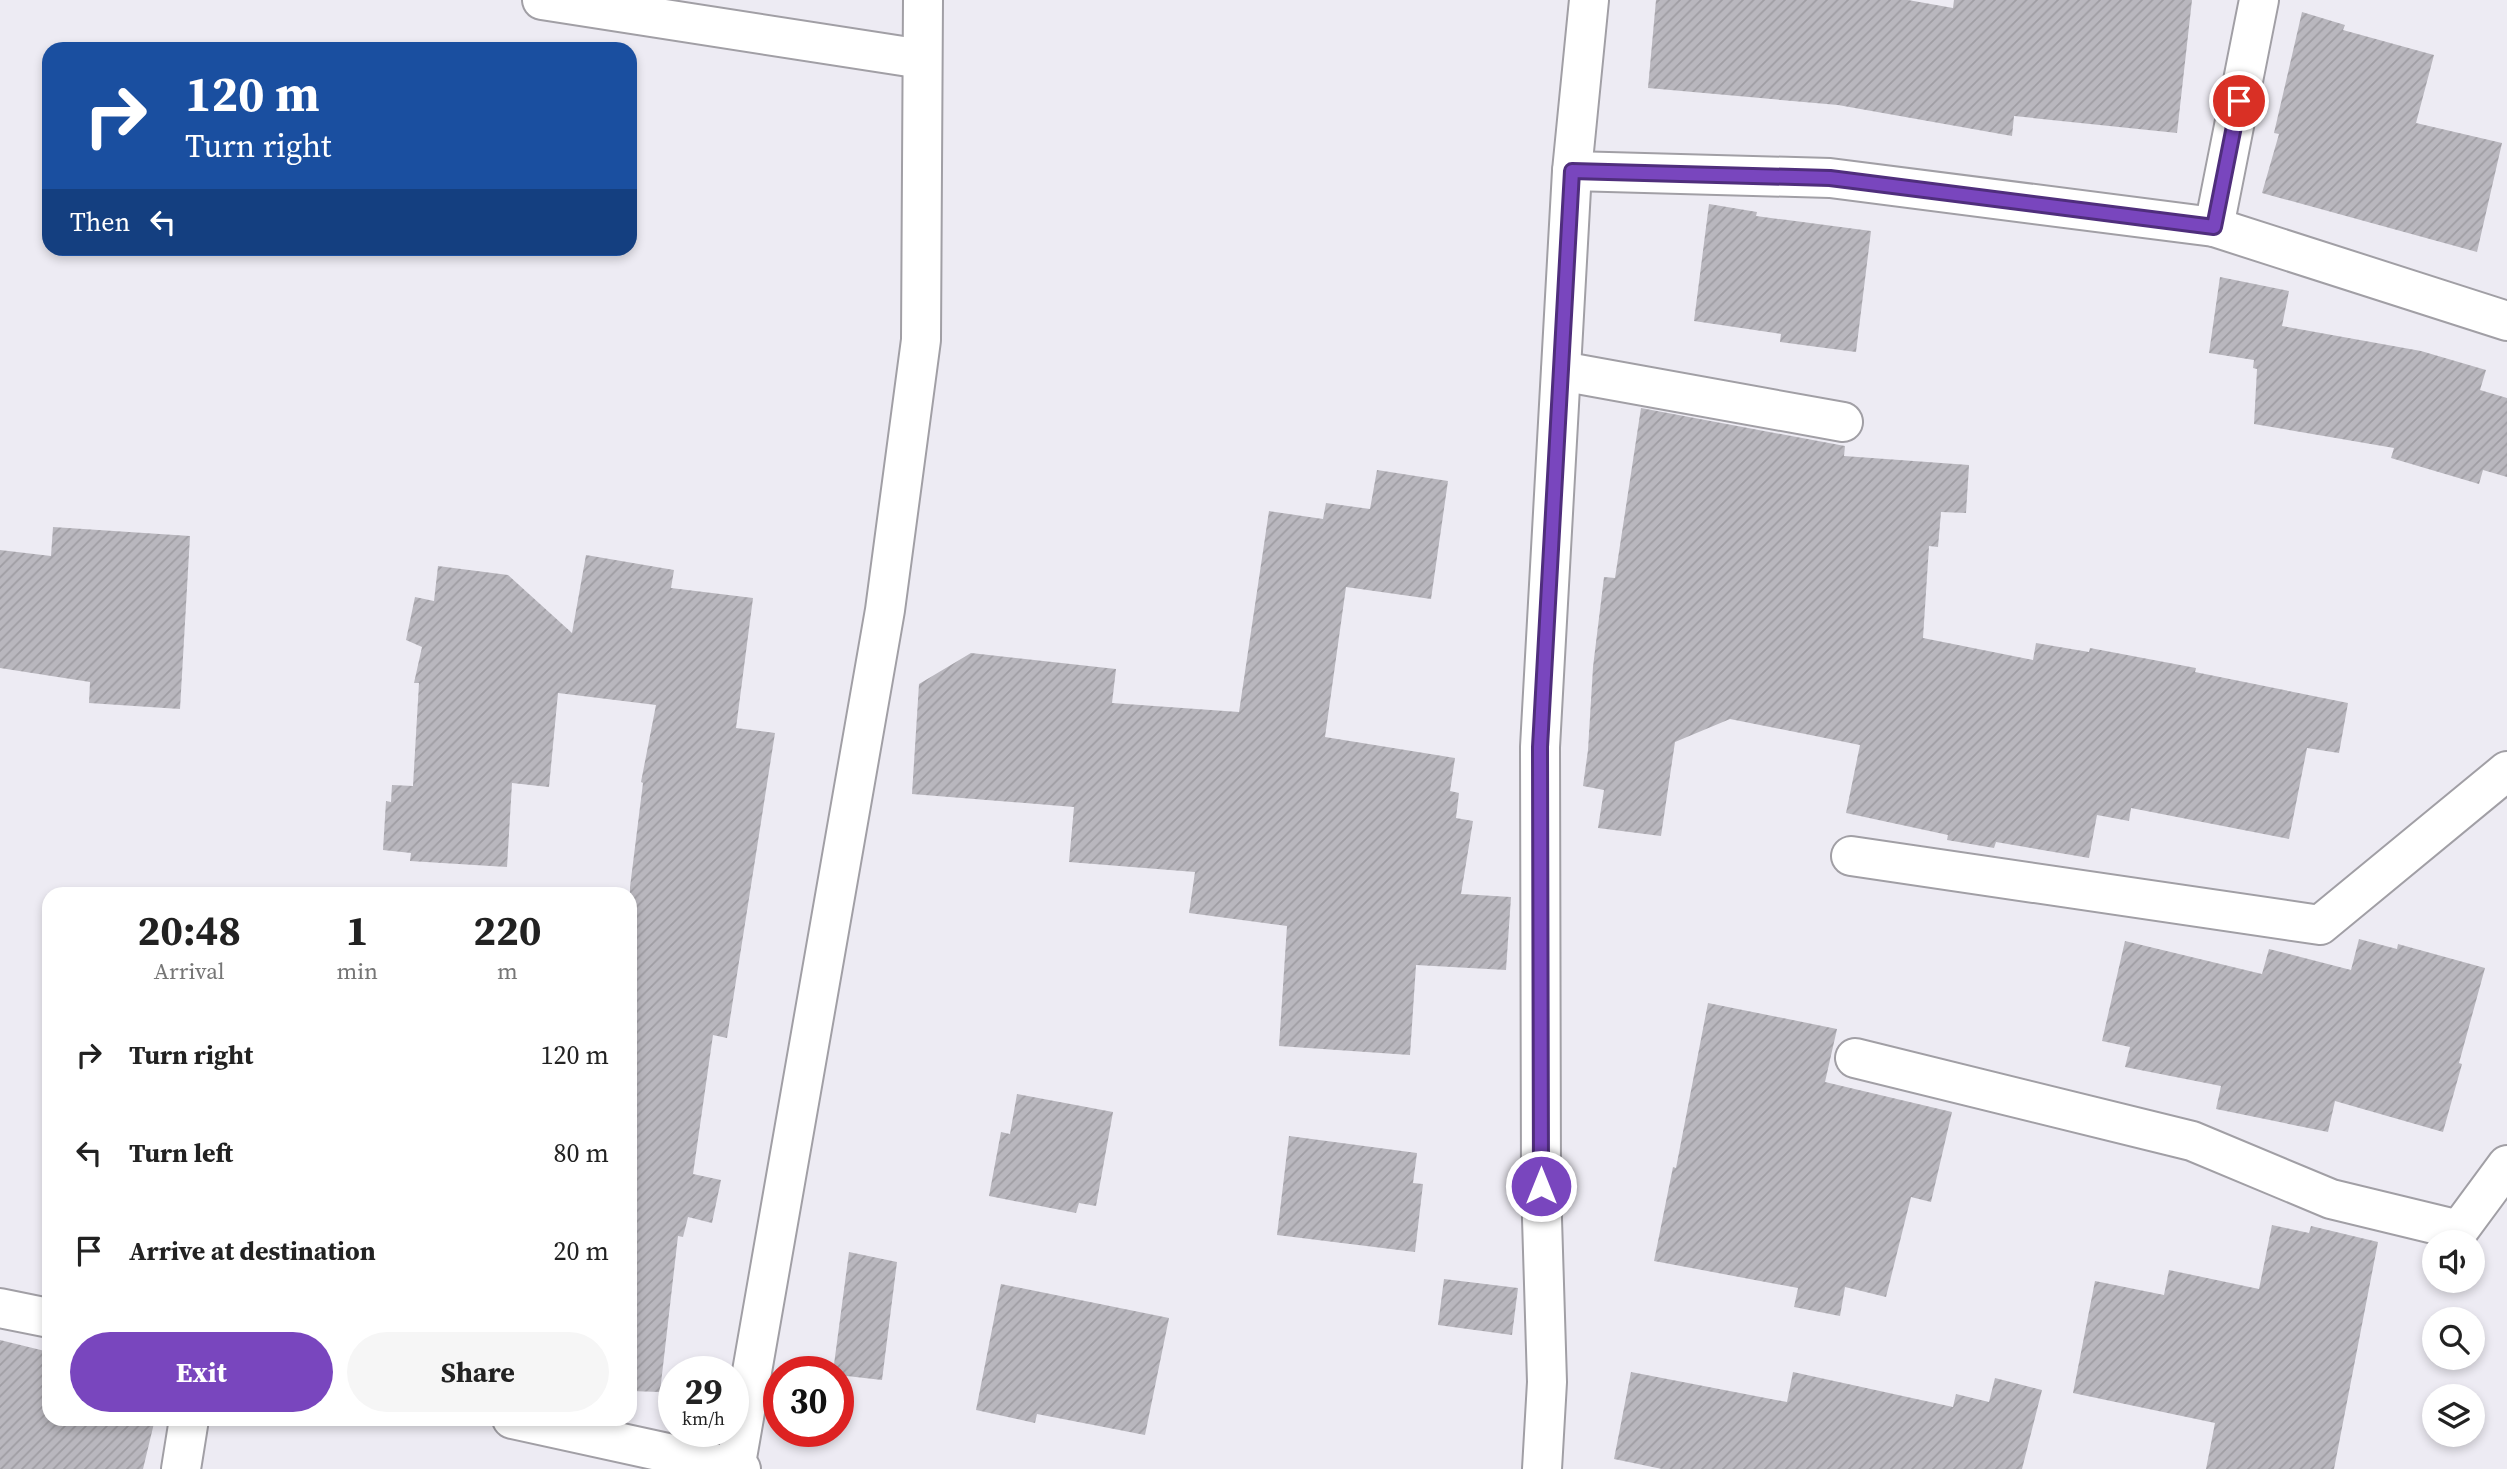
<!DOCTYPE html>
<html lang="en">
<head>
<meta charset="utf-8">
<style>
	:root { --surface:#fff; --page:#f6f6f6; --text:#222; --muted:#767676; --accent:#7946be }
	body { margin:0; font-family:"Source Serif 4",serif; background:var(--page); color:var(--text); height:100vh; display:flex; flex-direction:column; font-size:26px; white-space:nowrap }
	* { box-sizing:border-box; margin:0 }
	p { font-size:23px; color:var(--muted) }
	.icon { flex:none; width:38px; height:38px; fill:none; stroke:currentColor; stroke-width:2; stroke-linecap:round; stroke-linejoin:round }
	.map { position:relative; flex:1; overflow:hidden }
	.side { position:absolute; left:42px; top:887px; width:595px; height:539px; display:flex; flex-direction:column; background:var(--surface); border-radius:21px; box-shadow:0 4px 10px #0003 }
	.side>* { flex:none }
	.top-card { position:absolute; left:42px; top:42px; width:595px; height:214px; border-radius:21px; box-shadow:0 4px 10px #0003; background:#1a4fa0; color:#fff; overflow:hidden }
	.buttons { position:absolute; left:2422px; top:1230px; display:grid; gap:14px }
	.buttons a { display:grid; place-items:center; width:63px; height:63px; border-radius:50%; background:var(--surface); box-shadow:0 4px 10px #0003; font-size:35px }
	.speed { position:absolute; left:658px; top:1356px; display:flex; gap:14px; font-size:35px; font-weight:700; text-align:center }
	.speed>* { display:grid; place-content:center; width:91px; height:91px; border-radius:50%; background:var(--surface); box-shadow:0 4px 10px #0003; line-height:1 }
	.speed small { font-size:18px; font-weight:400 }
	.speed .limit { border:10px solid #d22; background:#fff; color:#111 }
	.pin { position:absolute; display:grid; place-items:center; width:60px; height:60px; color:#fff; margin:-30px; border:4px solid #fff; border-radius:50%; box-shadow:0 2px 7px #0007 }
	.me { position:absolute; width:77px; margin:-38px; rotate:0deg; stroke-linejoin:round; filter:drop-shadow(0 0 5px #0008) }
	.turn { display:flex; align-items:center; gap:24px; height:147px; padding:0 28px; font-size:32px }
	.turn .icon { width:91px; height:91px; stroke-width:2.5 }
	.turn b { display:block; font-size:49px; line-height:60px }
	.then { display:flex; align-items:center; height:66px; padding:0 28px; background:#0003; gap:14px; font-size:26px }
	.eta { display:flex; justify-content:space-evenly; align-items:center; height:119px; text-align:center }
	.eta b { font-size:42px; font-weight:700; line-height:49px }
	.cta { display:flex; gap:14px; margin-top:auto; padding:14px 28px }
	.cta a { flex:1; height:80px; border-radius:42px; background:var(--accent); color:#fff; font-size:28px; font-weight:700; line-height:80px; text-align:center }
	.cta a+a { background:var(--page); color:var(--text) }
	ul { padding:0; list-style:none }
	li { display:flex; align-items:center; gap:21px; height:98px; padding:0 28px }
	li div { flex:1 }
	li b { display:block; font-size:26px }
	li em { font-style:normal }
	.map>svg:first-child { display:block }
	.building { fill:url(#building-hatch) }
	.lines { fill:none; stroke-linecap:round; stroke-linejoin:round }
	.street-casing { stroke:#a19fa5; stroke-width:42 }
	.street { stroke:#fff; stroke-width:38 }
	.route-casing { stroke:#4f2e7c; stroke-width:18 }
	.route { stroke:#7946be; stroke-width:12 }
</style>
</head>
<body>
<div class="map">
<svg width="2507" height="1469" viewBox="0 0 2507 1469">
	<defs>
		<pattern id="building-hatch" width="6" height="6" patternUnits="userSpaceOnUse" patternTransform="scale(1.75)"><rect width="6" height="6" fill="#b9b7be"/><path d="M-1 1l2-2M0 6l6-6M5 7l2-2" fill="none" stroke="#9f9da3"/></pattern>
	</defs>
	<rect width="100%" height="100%" fill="#edebf3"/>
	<g class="building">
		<polygon points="1656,0 1908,0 1953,8 1954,0 2192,0 2177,133 2014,116 2012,136 1838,105 1648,88"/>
		<polygon points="2302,12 2345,25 2343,30 2434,55 2416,123 2502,143 2477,252 2262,193 2279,134 2274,133"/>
		<polygon points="1709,204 1757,212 1756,216 1871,231 1856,352 1780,342 1781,334 1694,321"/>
		<polygon points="2220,277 2289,291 2282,326 2421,351 2486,370 2480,390 2507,398 2507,477 2483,470 2479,484 2391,458 2394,448 2254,424 2257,369 2253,368 2254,360 2209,353"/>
		<polygon points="1641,408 1845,446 1844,456 1969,465 1966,513 1941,512 1938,547 1929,546 1923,638 2033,660 2036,643 2089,652 2090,648 2196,668 2195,672 2348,703 2339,753 2307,748 2289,839 2131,808 2129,821 2097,815 2089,858 1996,842 1994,848 1947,840 1948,835 1846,813 1860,745 1730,719 1675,742 1661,836 1598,828 1604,790 1583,786 1588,750 1593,667 1604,577 1615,578"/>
		<polygon points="1377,470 1448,481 1431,599 1346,587 1325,737 1455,758 1450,791 1459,793 1456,818 1473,821 1461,894 1511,897 1506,970 1416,965 1410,1055 1279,1046 1287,926 1189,913 1195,872 1069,862 1074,807 912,794 919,684 971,653 1116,669 1112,703 1239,712 1269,511 1323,519 1326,503 1370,509"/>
		<polygon points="53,527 190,536 180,709 89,703 90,682 0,668 0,550 51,556"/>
		<polygon points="586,555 674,570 671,588 753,598 736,728 775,733 727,1038 713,1035 693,1174 721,1180 712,1223 688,1217 683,1237 678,1236 660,1392 630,1391 630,887 643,783 641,782 656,705 558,693 549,787 512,783 507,867 410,861 411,853 383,850 386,801 391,802 392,785 413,786 419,683 414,683 422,647 406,640 415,597 434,601 438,566 508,575 572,633"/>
		<polygon points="2359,939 2397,949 2398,944 2485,968 2459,1063 2462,1064 2443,1132 2335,1101 2328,1132 2216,1109 2221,1086 2125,1067 2130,1047 2102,1041 2125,941 2262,974 2269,949 2351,970"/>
		<polygon points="1708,1003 1837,1029 1825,1082 1952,1112 1931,1202 1911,1197 1886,1297 1845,1287 1840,1316 1794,1307 1798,1288 1654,1261 1673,1167 1676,1168"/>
		<polygon points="1017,1094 1113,1112 1096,1206 1079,1203 1076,1213 989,1196 1001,1132 1010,1134"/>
		<polygon points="1289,1136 1417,1153 1413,1183 1423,1184 1415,1252 1277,1235"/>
		<polygon points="2272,1225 2309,1233 2311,1226 2378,1242 2334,1469 2206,1469 2215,1423 2073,1393 2095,1281 2164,1295 2169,1270 2259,1289"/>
		<polygon points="849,1252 897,1262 882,1380 838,1375 838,1372 833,1372"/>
		<polygon points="1444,1279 1518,1288 1512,1335 1438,1325"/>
		<polygon points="1001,1284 1169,1318 1145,1435 1037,1414 1035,1423 976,1410"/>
		<polygon points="0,1340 49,1352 49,1419 155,1419 143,1469 0,1469"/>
		<polygon points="1631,1372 1787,1402 1793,1372 1953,1407 1956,1394 1989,1402 1995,1378 2042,1390 2022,1469 1662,1469 1614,1459"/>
	</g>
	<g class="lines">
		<g class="street-casing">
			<g id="street">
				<polyline points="542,0 922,59"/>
				<polyline points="1572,171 1830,178 2214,227 2507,321"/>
				<polyline points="2214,227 2259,0"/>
				<polyline points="1561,371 1843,422"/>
				<polyline points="1851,856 2320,925 2507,771"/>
				<polyline points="1855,1058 2192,1141 2331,1199 2459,1230 2507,1165"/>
				<polyline points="0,1308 49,1318"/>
				<polyline points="512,1419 741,1469"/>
				<polyline points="181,1469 189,1419"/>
				<polyline points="735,1469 885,610 921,340 923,0"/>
				<polyline points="1542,1469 1547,1382 1541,1186 1540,747 1572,171 1589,0"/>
			</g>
		</g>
		<use href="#street" class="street"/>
	</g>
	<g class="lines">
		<g class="route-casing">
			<polyline id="route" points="1541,1186 1540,747 1572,171 1830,178 2214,227 2239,101"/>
		</g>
		<use href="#route" class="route"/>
	</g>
</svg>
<div class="buttons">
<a><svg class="icon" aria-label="sound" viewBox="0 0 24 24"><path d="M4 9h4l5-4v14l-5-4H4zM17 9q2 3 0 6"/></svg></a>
<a><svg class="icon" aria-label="search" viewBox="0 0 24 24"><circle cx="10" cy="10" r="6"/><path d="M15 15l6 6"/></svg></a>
<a><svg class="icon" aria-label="layers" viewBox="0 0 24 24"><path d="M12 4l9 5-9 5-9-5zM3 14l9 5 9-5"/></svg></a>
</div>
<div class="speed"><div>29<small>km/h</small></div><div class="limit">30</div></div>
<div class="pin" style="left:2239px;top:101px;background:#d93025"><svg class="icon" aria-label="arrive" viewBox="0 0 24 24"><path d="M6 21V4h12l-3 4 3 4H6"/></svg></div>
<svg class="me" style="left:1541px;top:1186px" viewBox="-20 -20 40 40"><circle r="17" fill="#7946be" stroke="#fff" stroke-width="3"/><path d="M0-11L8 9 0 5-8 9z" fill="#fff"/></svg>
<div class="top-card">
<div class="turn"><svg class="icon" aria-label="right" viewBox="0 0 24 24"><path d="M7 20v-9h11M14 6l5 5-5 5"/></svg><div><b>120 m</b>Turn right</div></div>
<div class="then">Then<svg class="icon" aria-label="left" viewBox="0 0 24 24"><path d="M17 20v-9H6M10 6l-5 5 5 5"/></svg></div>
</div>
<section class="side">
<div class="eta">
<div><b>20:48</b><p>Arrival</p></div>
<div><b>1</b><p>min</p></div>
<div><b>220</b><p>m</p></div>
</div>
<ul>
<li><svg class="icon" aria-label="right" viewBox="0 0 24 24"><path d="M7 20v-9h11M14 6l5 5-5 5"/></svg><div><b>Turn right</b></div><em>120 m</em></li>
<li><svg class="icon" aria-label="left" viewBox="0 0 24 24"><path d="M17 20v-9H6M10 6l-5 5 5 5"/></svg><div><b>Turn left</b></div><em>80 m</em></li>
<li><svg class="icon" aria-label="arrive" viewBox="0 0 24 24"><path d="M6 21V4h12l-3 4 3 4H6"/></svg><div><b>Arrive at destination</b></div><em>20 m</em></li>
</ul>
<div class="cta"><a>Exit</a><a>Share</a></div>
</section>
</div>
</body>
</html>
